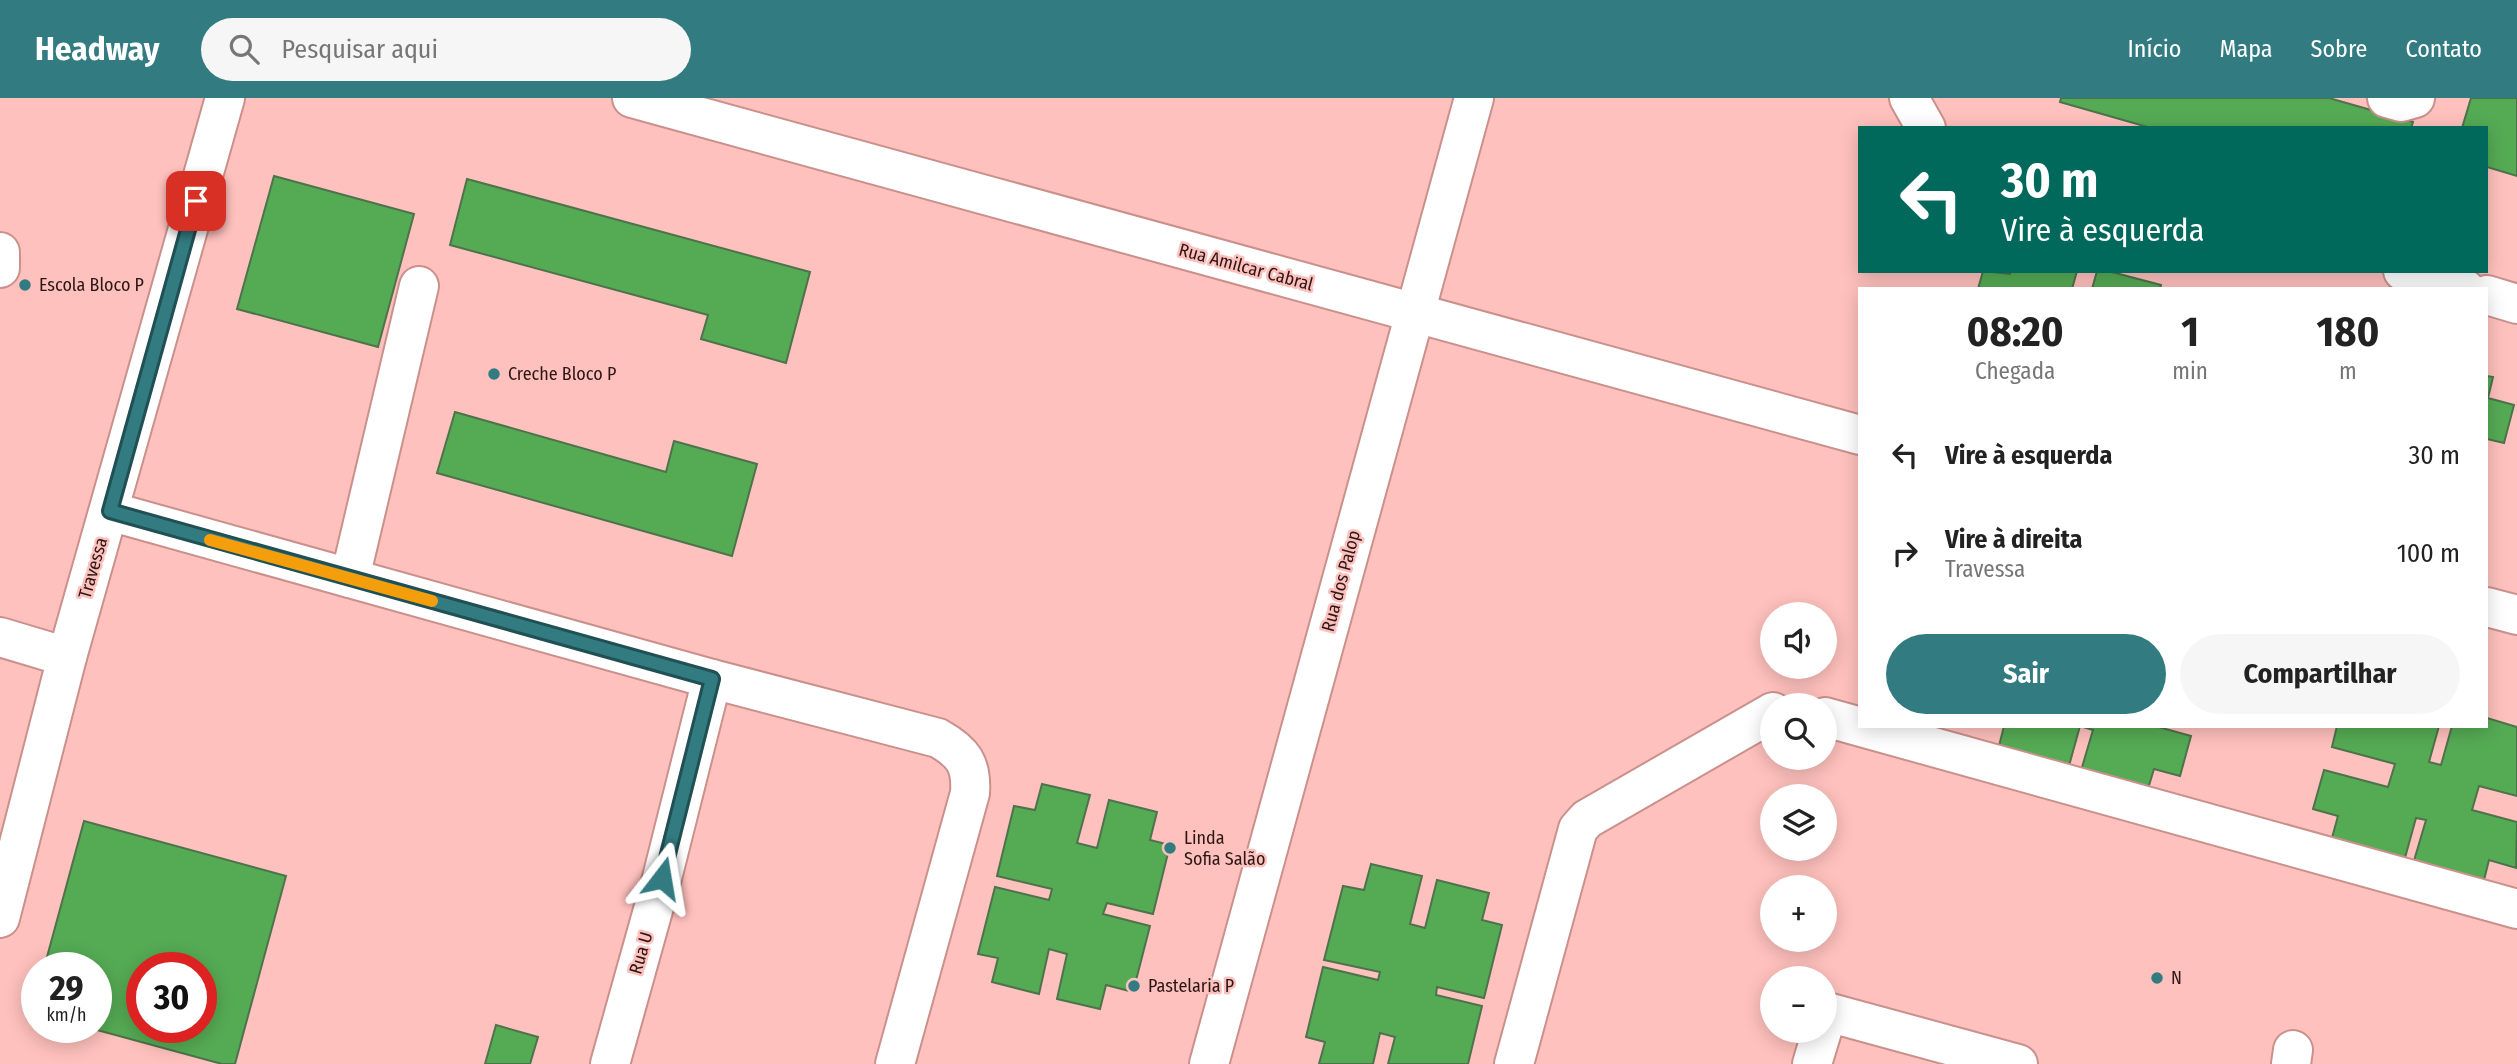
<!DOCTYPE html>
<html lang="pt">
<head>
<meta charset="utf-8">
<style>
	:root { --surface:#fff; --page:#f6f6f6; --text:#222; --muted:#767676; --accent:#327b81 }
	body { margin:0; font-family:"Fira Sans Condensed",sans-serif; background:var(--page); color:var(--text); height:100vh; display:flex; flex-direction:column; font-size:26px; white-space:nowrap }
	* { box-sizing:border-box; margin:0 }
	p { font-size:23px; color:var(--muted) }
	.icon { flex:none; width:38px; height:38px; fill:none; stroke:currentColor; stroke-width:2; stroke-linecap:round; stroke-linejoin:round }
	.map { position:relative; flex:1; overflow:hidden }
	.side { position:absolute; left:1858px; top:189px; width:630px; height:441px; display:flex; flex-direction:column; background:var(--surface); border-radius:0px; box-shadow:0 4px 18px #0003 }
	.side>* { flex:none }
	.guide { position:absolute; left:1858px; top:28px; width:630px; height:147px; border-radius:0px; box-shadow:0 4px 18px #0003; background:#00695c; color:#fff; overflow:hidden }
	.controls { position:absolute; left:1760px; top:504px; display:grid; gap:14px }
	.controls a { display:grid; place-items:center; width:77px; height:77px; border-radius:50%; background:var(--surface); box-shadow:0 4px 18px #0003; font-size:35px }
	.speed { position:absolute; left:21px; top:854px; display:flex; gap:14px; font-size:35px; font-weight:700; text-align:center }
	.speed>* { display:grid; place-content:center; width:91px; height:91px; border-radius:50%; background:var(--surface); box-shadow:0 4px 18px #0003; line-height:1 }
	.speed small { font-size:18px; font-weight:400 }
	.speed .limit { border:10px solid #d22; background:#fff; color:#111 }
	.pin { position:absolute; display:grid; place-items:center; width:60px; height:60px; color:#fff; margin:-30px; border-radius:14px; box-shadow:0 4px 10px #0006 }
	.me { position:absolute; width:77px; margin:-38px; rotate:14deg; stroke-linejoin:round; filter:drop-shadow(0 0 5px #0008) }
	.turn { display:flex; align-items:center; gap:24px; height:147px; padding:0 28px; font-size:32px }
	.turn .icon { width:91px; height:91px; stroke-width:2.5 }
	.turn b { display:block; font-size:49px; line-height:60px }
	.eta { display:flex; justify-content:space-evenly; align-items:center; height:119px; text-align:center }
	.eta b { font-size:42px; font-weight:700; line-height:49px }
	.action { display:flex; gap:14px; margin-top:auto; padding:14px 28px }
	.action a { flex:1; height:80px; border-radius:42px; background:var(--accent); color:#fff; font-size:28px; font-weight:700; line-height:80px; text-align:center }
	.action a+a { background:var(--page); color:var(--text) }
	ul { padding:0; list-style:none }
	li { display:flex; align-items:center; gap:21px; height:98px; padding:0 28px }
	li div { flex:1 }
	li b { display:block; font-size:26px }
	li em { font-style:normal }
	header { display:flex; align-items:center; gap:42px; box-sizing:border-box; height:98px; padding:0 35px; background:var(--accent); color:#fff }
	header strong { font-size:33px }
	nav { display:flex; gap:38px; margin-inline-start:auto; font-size:24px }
	.search { width:490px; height:63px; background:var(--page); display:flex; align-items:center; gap:18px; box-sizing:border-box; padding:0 24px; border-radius:38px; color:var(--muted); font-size:26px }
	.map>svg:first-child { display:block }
	.building { fill:#55ab54; stroke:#4e724c; stroke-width:2; fill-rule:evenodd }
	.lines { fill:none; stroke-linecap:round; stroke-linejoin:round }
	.minor-casing { stroke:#ca908c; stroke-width:42 }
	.minor { stroke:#fff; stroke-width:38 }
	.route-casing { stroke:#205054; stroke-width:18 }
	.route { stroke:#327b81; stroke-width:12 }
	.slow { stroke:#f59e0b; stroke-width:12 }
	.poi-dot { fill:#327b81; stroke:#ffc1bd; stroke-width:2.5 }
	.labels { text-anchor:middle; stroke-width:5; stroke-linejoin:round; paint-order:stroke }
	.street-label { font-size:18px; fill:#2c1716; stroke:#ffc1bd }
	.poi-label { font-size:18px; fill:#2c1716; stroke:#ffc1bd; text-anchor:start }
</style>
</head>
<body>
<header>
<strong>Headway</strong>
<div class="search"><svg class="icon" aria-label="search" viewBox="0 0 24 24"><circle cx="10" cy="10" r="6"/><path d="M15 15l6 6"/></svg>Pesquisar aqui</div>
<nav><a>Início</a><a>Mapa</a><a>Sobre</a><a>Contato</a></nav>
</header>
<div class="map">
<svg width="2517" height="966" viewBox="0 0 2517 966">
	<rect width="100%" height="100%" fill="#ffc1bd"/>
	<g class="building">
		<polygon points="2061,0 2329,0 2413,24 2411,30 2151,30 2060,4"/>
		<polygon points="2471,0 2517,0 2517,78 2487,69 2487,30 2462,30"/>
		<polygon points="274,78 414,116 378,249 237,211"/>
		<polygon points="467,81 810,174 786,265 701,241 708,217 450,147"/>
		<polygon points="1983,173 2010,176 2011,173 2077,173 2072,191 1978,191"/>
		<polygon points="2097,173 2108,173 2161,187 2160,191 2092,191"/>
		<polygon points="2487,278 2493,279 2488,300 2514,307 2504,345 2487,341"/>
		<polygon points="455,314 666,374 674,343 757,366 732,458 437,375"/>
		<polygon points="2487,620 2517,629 2517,698 2479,688 2472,712 2517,724 2516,770 2489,762 2483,786 2413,766 2426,722 2416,720 2403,767 2330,747 2338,718 2313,711 2324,672 2388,689 2395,666 2332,649 2337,628 2439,628 2429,664 2441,667 2452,628 2487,628"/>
		<polygon points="2004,628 2080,628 2067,675 1997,656"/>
		<polygon points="2080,628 2155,628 2191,638 2180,678 2154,671 2147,694 2080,676 2093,632"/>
		<polygon points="1042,686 1090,697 1077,745 1097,750 1109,702 1157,714 1150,742 1170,747 1153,816 1107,805 1103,816 1150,828 1133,894 1106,887 1100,911 1057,901 1067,856 1049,851 1039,896 992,884 998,860 978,856 995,789 1049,802 1052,791 997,778 1014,708 1035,712"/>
		<path d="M 84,723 L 286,778 L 235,966 L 222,966 L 86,929 L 96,929 L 96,870 L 44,870 ZM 142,870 L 201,870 L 201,929 L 142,929 Z"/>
		<polygon points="1371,766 1422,778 1410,826 1425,830 1437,782 1489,795 1482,822 1502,827 1484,900 1437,889 1436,897 1482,908 1468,966 1388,966 1395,939 1380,935 1373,966 1319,966 1325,944 1306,939 1323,869 1378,882 1380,874 1324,862 1343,788 1364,792"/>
		<polygon points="496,927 538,939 530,966 485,966"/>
	</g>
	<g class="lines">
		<g class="minor-casing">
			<g id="minor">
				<polyline points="632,0 1860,337"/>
				<polyline points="1909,0 1926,30"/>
				<polyline points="2387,0 2401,4 2415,0"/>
				<polyline points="0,154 0,170"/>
				<polyline points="2403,173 2465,191"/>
				<polyline points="2487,197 2517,206"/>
				<path d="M 109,413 L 712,581 L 938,640 C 963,654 972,666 970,695 L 895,966"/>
				<polyline points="350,480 419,188"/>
				<polyline points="2487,509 2517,517"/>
				<polyline points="0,539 67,559"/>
				<polyline points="1825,619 2517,811"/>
				<polyline points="0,820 67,559 225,0"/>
				<polyline points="1825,921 1827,914 2018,966"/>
				<polyline points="610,966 662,780 712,581"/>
				<polyline points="1209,966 1474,0"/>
				<polyline points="1514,966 1578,731 1587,721 1773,614"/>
				<polyline points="1812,966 1822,933"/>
				<polyline points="2291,966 2293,952"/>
			</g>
		</g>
		<use href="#minor" class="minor"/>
	</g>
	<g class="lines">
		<g class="route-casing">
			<polyline id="route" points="196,103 110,413 712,581 662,780"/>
		</g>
		<use href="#route" class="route"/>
		<polyline class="slow" points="210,442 432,503"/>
	</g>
	<g class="poi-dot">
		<circle cx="25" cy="187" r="7"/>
		<circle cx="494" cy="276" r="7"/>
		<circle cx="1170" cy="750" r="7"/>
		<circle cx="2157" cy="880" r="7"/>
		<circle cx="1134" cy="888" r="7"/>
	</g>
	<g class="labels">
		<g class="street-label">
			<text transform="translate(1246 169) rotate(15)" y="6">Rua Amilcar Cabral</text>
			<text transform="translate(93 470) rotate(-74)" y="6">Travessa</text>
			<text transform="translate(1341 483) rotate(-75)" y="6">Rua dos Palop</text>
			<text transform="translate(641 855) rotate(-74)" y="6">Rua U</text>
		</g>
		<g class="poi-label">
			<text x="39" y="193">Escola Bloco P</text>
			<text x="508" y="282">Creche Bloco P</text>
			<text x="1184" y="746">Linda<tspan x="1184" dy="21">Sofia Salão</tspan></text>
			<text x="2171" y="886">N</text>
			<text x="1148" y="894">Pastelaria P</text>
		</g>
	</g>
</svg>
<div class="controls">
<a><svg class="icon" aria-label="sound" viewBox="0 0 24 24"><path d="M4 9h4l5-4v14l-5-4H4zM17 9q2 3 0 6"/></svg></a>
<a><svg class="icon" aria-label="search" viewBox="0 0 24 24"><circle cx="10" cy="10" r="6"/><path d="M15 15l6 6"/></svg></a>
<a><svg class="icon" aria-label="layers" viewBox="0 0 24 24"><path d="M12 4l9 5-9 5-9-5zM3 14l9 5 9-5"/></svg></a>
<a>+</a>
<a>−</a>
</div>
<div class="speed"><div>29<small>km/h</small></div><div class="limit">30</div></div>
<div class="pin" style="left:196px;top:103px;background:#d93025"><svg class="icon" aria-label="arrive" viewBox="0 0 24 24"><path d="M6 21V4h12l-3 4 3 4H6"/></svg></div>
<svg class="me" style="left:662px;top:780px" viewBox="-20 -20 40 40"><path d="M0-17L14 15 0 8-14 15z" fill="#327b81" stroke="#fff" stroke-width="4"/></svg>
<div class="guide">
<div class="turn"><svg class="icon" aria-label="left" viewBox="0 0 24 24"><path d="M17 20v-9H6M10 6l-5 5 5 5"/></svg><div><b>30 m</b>Vire à esquerda</div></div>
</div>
<section class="side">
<div class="eta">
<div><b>08:20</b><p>Chegada</p></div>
<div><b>1</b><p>min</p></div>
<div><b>180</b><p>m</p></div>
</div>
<ul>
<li><svg class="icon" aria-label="left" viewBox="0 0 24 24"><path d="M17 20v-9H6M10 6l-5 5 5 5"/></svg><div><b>Vire à esquerda</b></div><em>30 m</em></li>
<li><svg class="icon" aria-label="right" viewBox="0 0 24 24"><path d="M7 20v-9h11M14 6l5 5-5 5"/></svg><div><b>Vire à direita</b><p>Travessa</p></div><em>100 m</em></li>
</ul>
<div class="action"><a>Sair</a><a>Compartilhar</a></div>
</section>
</div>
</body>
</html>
